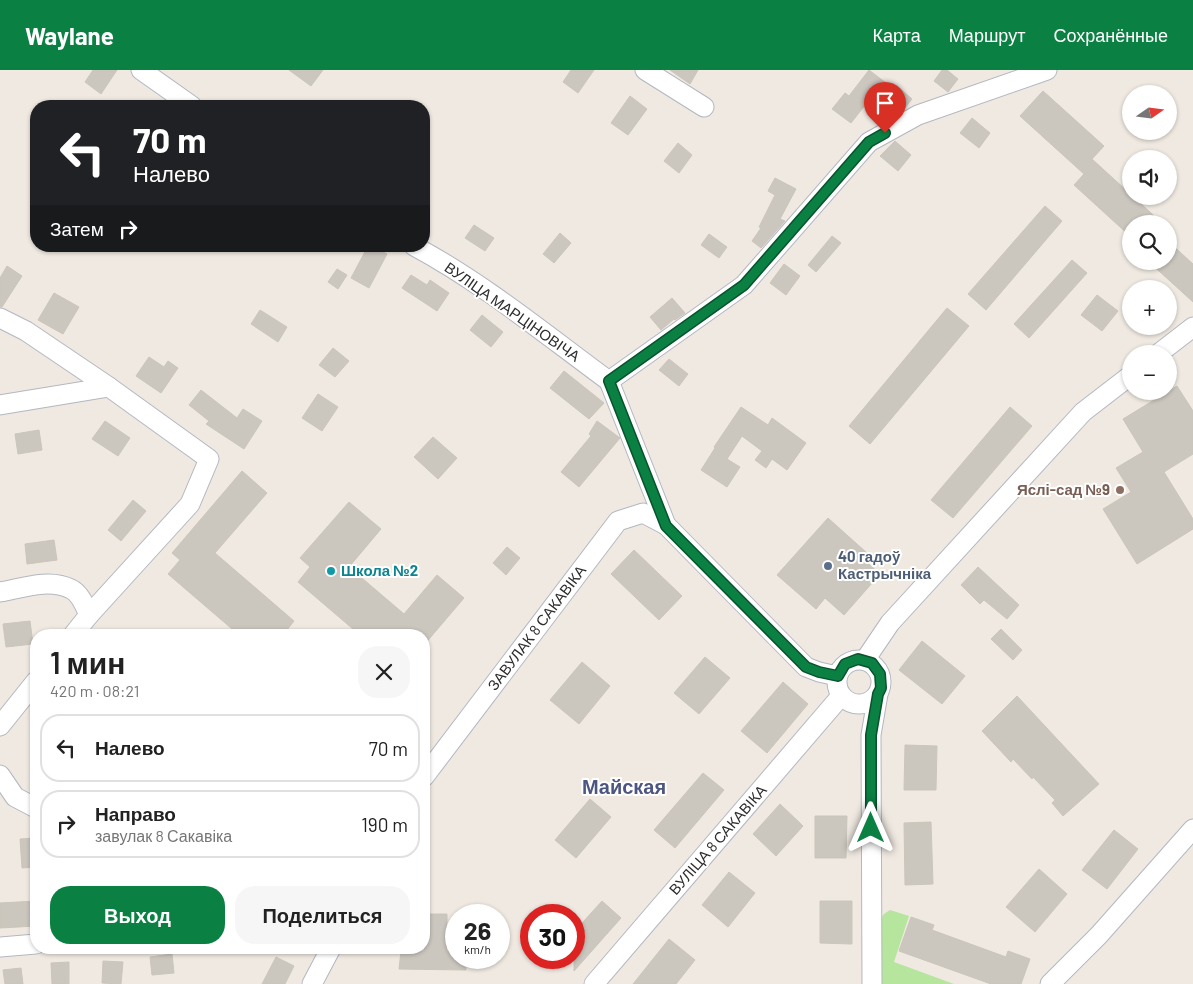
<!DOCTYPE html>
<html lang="ru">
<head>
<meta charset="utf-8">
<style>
	:root { --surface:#fff; --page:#f6f6f6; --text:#222; --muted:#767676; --line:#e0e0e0; --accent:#0b8043 }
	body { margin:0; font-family:Barlow,sans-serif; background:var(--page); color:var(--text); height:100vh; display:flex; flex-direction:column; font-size:19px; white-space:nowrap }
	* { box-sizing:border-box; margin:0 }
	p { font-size:16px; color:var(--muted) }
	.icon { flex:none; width:28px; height:28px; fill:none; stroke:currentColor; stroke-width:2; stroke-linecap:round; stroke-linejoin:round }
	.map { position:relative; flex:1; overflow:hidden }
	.side { position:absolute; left:30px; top:559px; width:400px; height:325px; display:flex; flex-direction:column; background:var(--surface); border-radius:20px; box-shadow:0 1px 4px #0004 }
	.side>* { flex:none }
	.banner { position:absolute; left:30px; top:30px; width:400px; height:152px; border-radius:20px; box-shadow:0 1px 4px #0004; background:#202124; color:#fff; overflow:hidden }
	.needle { width:32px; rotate:76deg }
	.buttons { position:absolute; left:1122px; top:15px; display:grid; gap:10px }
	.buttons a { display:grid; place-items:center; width:55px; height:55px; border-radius:50%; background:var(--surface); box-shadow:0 1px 4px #0004; font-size:25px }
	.speed { position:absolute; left:445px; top:834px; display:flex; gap:10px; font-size:25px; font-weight:700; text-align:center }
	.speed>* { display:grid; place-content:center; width:65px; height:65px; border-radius:50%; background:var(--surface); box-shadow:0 1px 4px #0004; line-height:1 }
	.speed small { font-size:12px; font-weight:400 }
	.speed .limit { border:8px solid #d22; background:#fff; color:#111 }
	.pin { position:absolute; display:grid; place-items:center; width:42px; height:42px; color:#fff; margin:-51px -21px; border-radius:50% 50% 50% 0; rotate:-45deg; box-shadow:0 0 5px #0007 }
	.pin .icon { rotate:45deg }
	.me { position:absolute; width:55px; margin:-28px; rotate:0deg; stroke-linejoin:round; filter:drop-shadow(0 0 4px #0008) }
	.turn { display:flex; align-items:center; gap:18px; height:105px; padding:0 20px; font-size:22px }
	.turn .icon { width:65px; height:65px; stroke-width:2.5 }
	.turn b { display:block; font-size:35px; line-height:42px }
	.then { display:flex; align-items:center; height:48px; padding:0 20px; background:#0003; gap:10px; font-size:19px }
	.round { display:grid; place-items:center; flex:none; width:52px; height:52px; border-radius:20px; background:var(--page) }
	.headline { display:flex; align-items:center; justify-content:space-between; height:85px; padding:0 20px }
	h1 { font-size:30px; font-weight:600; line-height:38px }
	.primary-button { display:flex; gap:10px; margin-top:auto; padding:10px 20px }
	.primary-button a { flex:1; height:58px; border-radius:20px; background:var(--accent); color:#fff; font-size:20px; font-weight:600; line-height:58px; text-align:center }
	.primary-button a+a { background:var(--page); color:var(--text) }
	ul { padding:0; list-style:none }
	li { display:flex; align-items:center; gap:15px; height:68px; margin:0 10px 8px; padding:0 10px; border:2px solid var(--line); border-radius:20px }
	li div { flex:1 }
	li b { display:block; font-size:19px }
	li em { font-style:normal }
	header { display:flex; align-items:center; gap:30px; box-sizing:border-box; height:70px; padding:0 25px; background:var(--accent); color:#fff }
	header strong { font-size:24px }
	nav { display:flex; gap:28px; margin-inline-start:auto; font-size:18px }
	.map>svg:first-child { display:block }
	.green { fill:#b6e59e }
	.building { fill:#cbc7bf; stroke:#cbc5ba }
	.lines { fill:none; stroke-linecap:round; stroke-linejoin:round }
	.minor-casing { stroke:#b4b7c1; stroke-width:21 }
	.minor { stroke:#fff; stroke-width:19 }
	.route-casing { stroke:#07532c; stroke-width:12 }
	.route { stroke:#0b8043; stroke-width:9 }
	.education-dot { fill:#8d6e63; stroke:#fff; stroke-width:2 }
	.service-dot { fill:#5c6f8a; stroke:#fff; stroke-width:2 }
	.culture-dot { fill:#0f9aa8; stroke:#fff; stroke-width:2 }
	.labels { text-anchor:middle; stroke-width:4; stroke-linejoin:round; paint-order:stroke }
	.street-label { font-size:15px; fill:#2e2e2e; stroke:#fff }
	.education-label { font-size:15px; font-weight:bold; fill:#785e54; stroke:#fff; text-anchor:end }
	.service-label { font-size:15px; font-weight:bold; fill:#4e5e75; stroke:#fff; text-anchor:start }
	.culture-label { font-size:15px; font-weight:bold; fill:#0d838f; stroke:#fff; text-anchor:start }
	.district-label { font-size:20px; font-weight:bold; fill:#4d5680; stroke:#fff }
</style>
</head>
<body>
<header>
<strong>Waylane</strong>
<nav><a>Карта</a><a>Маршрут</a><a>Сохранённые</a></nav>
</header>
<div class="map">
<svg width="1193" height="914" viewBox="0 0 1193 914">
	<rect width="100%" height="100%" fill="#efe9e1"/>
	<polygon class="green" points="890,840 909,846 894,892 954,914 881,914 880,850 884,844"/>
	<g class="building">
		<polygon points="93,0 117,0 101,24 85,12"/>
		<polygon points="289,0 323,0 311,16"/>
		<polygon points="571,0 594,0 578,23 563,12"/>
		<polygon points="670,0 698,0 690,14"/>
		<polygon points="869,0 886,13 878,23 876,21 851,53 832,39 845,23 849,26"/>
		<polygon points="942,0 947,0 958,9 948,22 934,11"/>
		<polygon points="897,16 912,29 904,39 889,25"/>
		<polygon points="1043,21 1104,76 1092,89 1163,154 1131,154 1131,167 1074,115 1084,104 1020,46"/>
		<polygon points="630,26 647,39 628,65 611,53"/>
		<polygon points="972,48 990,63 979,78 960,63"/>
		<polygon points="895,71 911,85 898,101 880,86"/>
		<polygon points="678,73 692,85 679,103 664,91"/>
		<polygon points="775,108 796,119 780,149 785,151 761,178 752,171 761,158 759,157 775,125 768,121"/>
		<polygon points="1045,136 1062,151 986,240 968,224"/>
		<polygon points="474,155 494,168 485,181 465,168"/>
		<polygon points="560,163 571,173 554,193 543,184"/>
		<polygon points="709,164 727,177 719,188 701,175"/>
		<polygon points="832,166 841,173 816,202 808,195"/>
		<polygon points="1169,172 1193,194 1193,232 1148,191 1169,191"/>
		<polygon points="368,176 372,176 387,184 369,218 351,208"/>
		<polygon points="1072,190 1087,203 1029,268 1014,254"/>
		<polygon points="784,194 800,206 786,225 770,213"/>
		<polygon points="7,196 22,206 2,237 0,237 0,208"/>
		<polygon points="337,199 347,205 338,219 328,212"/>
		<polygon points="411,205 427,215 430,210 449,223 437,241 402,218"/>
		<polygon points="54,223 79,237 63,264 38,250"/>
		<polygon points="1097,225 1118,241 1102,261 1081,245"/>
		<polygon points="672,228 685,243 675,250 674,249 661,260 650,247"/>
		<polygon points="947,238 969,256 870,374 849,356"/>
		<polygon points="260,240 287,257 278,272 251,254"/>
		<polygon points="482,245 503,262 491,277 470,260"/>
		<polygon points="333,278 349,291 335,307 319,295"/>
		<polygon points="149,287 164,297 168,291 178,298 161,323 136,306"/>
		<polygon points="669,289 688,304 679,316 659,300"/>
		<polygon points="564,301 604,333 589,349 550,318"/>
		<polygon points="1177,316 1193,341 1193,384 1164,402 1193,449 1193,459 1137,494 1103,439 1131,422 1116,398 1143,382 1123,349"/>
		<polygon points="201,320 237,348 243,339 262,351 244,379 206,354 209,351 189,335"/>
		<polygon points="318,324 338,337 322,361 302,348"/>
		<polygon points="741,337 768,355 772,348 806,373 787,400 772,389 766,398 755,390 762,381 742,366 727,389 740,397 727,417 701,400 715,378 714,377"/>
		<polygon points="1010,337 1032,356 953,448 931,430"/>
		<polygon points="105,351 130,368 118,386 92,369"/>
		<polygon points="597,351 620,368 579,417 561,402 591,366 589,364"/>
		<polygon points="39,360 42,380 18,384 15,364"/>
		<polygon points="433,367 457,388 438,409 414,387"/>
		<polygon points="242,401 267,423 215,483 294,551 283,565 239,565 168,504 180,490 172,483"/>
		<polygon points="133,430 146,441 121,471 108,460"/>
		<polygon points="349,432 381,459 349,497 404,544 437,505 464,528 424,575 424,565 360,565 298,512 310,497 300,488"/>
		<polygon points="828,448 867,483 862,488 880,504 844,545 825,528 816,539 777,505"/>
		<polygon points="54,470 57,490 27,494 25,474"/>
		<polygon points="507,477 520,488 506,505 493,493"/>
		<polygon points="634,480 682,526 659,550 611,504"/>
		<polygon points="978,497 1019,535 1007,549 984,530 980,534 961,515"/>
		<polygon points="30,551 33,574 6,577 3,554"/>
		<polygon points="1001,559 1022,580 1013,590 991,569"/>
		<polygon points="922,571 965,606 942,634 899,600"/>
		<polygon points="705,587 730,608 699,644 674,623"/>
		<polygon points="582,592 610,616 579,654 550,630"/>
		<polygon points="783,612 808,634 767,683 741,661"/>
		<polygon points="1017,626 1099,714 1063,746 1052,733 1055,730 1033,707 1032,709 1013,689 1011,692 982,661"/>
		<polygon points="905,675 937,676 936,720 904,720"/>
		<polygon points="703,703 724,720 675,778 654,760"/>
		<polygon points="590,729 611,747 576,788 555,770"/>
		<polygon points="780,734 803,756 776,786 753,764"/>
		<polygon points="815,746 847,746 846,788 815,788"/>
		<polygon points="931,752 933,814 905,815 904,753"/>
		<polygon points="1114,760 1138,779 1107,819 1082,800"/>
		<polygon points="36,768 36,797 22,798 20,769"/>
		<polygon points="1039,799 1067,824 1035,862 1006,837"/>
		<polygon points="729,802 755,823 728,857 702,835"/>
		<polygon points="36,831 36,856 0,858 0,833"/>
		<polygon points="602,831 621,848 574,901 574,862"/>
		<polygon points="820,831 852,831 852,874 820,873"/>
		<polygon points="424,844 447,844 447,881 456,881 456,888 466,888 466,900 399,899 401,881 424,881"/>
		<polygon points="911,847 934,855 932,860 1006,887 1008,881 1030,889 1021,914 991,914 899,881"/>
		<polygon points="669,869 695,890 676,914 633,914"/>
		<polygon points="172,884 174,903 152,905 150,887"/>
		<polygon points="276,887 294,896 285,914 262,914"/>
		<polygon points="103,891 123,892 121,914 102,913"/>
		<polygon points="69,892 69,914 52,914 51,893"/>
		<polygon points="21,898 23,914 5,914 3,900"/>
	</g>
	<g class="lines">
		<g class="minor-casing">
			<g id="minor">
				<polyline points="141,0 192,36"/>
				<polyline points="645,0 704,37"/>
				<path d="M 414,176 C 483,213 545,264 609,311"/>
				<polyline points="0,248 26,261 109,317 209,389 190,434 89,545 73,565"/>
				<polyline points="1158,284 1193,257"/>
				<polyline points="609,311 744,215 869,72 918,45 1047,0"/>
				<polyline points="609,311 666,455 806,597 819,602 837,606"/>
				<polyline points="0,335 109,317"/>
				<path d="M 0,522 C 22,518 49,508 71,519 C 80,523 85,536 89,545"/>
				<circle cx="859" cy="612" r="22"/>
				<polyline points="865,590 890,553 1083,342 1131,305"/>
				<polyline points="0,656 36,611"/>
				<polyline points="0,705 15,727 36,738"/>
				<polyline points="424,707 618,451 643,443 666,455"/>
				<polyline points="0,877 36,874"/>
				<polyline points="312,914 331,878"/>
				<polyline points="594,914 841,626"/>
				<polyline points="872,914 871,665 878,624"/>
				<polyline points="1050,914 1099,865 1193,759"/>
			</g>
		</g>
		<use href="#minor" class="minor"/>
	</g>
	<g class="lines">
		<g class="route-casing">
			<polyline id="route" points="871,758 871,665 878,624 881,618 880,604 872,593 858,589 845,594 838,606 819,602 806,597 666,456 609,311 744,215 869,72 885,63"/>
		</g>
		<use href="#route" class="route"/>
	</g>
	<circle class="education-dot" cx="1120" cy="420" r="5"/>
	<circle class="service-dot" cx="828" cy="496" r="5"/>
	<circle class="culture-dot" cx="331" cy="501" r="5"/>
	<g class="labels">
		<g class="street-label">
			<text transform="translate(512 242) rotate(35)" y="5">ВУЛІЦА МАРЦІНОВІЧА</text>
			<text transform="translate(537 558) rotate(-53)" y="5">ЗАВУЛАК 8 САКАВІКА</text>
			<text transform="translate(718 770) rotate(-49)" y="5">ВУЛІЦА 8 САКАВІКА</text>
		</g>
		<g class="education-label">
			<text x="1110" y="425">Яслі-сад №9</text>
		</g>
		<g class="service-label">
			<text x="838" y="492">40 гадоў<tspan x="838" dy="17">Кастрычніка</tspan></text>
		</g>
		<g class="culture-label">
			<text x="341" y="506">Школа №2</text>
		</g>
		<g class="district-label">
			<text x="624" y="724">Майская</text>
		</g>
	</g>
</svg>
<div class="buttons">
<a><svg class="needle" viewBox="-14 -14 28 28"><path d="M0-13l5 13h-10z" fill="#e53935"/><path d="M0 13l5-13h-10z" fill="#767676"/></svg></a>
<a><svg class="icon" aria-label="sound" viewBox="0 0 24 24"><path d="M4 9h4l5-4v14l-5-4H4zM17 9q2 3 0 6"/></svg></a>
<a><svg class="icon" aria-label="search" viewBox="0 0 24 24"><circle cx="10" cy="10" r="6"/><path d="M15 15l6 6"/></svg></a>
<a>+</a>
<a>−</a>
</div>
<div class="speed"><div>26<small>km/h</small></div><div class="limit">30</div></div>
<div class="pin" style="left:885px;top:63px;background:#d93025"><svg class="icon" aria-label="arrive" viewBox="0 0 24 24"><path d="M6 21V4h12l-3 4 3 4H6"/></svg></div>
<svg class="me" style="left:871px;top:758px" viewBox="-20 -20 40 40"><path d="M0-17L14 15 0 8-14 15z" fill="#0b8043" stroke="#fff" stroke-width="4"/></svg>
<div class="banner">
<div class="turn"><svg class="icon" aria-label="left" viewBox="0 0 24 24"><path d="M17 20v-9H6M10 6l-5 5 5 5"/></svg><div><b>70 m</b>Налево</div></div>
<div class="then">Затем<svg class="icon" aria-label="right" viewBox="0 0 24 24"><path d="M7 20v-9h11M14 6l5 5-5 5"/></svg></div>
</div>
<section class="side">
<div class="headline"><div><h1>1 мин</h1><p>420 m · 08:21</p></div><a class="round"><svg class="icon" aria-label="close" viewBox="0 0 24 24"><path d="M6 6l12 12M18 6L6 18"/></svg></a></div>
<ul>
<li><svg class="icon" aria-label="left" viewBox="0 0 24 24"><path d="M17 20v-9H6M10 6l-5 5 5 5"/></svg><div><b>Налево</b></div><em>70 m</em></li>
<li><svg class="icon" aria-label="right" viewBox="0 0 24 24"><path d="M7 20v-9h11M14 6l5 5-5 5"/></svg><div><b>Направо</b><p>завулак 8 Сакавіка</p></div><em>190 m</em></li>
</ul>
<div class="primary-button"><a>Выход</a><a>Поделиться</a></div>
</section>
</div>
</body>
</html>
